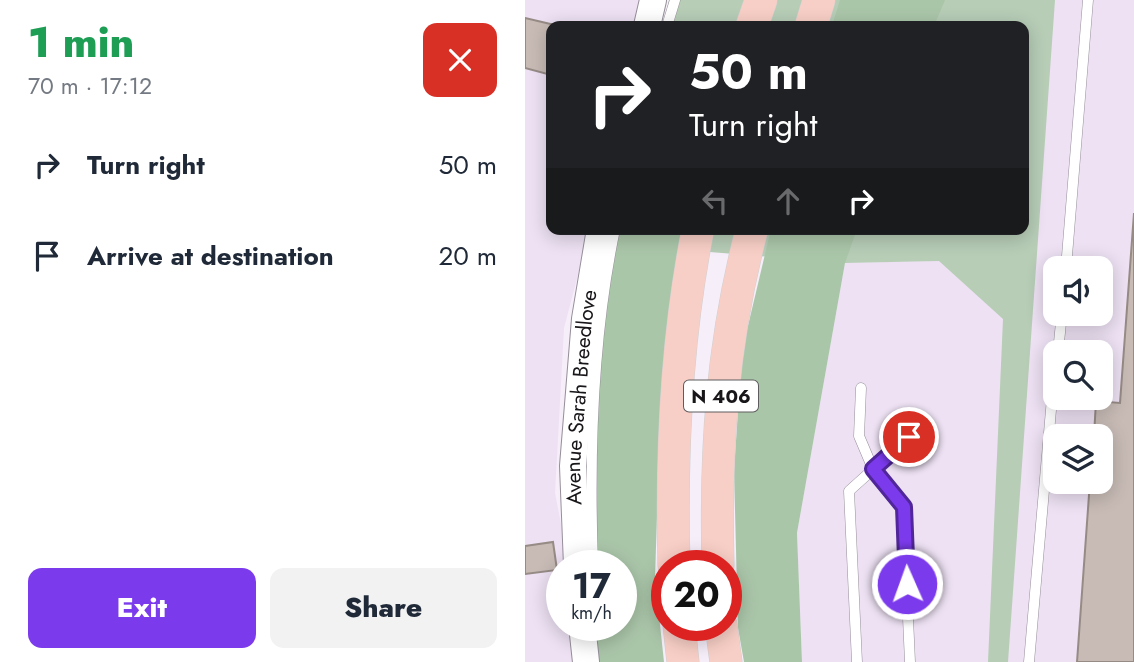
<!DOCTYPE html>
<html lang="en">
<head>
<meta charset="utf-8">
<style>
	:root { --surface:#fff; --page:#f2f2f3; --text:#1f2937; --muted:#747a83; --accent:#7c3aed }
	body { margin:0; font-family:Jost,sans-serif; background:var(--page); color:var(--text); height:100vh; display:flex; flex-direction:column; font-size:26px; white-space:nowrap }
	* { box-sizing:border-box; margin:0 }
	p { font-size:23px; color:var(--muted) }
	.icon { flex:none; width:38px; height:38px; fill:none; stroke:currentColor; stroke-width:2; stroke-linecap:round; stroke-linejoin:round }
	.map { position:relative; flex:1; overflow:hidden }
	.drawer { display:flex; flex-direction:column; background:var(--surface); width:525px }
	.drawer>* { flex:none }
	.banner { position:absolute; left:21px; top:21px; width:483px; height:214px; border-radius:14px; box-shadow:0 4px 18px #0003; background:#202124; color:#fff; overflow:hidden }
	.fabs { position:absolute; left:518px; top:256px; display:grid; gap:14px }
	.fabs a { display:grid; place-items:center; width:70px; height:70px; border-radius:14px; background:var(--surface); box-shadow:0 4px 18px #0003; font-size:35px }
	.speed { position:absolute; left:21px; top:550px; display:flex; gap:14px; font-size:35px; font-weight:700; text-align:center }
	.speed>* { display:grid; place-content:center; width:91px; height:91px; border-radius:50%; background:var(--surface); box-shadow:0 4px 18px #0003; line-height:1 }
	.speed small { font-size:18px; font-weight:400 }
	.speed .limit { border:10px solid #d22; background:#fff; color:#111 }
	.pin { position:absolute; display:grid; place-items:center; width:60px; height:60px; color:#fff; margin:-30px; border:4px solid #fff; border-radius:50%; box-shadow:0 2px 7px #0007 }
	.me { position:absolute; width:77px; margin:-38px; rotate:358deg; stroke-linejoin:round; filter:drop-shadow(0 0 5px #0008) }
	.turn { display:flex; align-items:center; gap:24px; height:147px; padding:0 28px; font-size:32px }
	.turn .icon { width:91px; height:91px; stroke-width:2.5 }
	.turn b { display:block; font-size:49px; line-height:60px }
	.lanes { display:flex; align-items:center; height:66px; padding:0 28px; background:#0003; justify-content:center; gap:35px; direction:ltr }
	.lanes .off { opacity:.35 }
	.round { display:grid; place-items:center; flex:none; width:74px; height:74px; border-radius:14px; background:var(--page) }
	.overview { display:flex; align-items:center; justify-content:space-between; height:119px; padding:0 28px }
	h1 { font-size:42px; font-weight:800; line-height:52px; color:#1e9e55 }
	.cta { display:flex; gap:14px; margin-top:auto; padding:14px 28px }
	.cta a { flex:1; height:80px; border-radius:14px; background:var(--accent); color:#fff; font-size:28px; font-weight:800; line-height:80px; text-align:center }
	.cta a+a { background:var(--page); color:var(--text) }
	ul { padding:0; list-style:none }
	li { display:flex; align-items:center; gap:21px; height:91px; padding:0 28px }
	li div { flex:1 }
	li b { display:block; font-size:26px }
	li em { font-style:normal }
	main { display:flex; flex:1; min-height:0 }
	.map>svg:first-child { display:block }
	.built { fill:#ede1f3; fill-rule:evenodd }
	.green { fill:#b7cdb6 }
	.forest { fill:#aac6a9 }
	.building { fill:#c8bbb6; stroke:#978b86; stroke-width:2 }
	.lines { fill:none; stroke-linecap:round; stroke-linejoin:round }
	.service-casing { stroke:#968f9a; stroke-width:11 }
	.secondary-casing { stroke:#968f9a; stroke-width:28 }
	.trunk-casing { stroke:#d1d0d1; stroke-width:33 }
	.service { stroke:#fff; stroke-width:10 }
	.secondary { stroke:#fff; stroke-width:26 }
	.trunk { stroke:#f8cfc6; stroke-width:32 }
	.route-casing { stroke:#51269a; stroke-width:18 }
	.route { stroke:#7c3aed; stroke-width:12 }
	.labels { text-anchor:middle; stroke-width:5; stroke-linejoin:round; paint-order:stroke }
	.shield { fill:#fff; stroke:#5e5c5f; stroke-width:2 }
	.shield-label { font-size:19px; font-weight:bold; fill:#19161a }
	.street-label { font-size:21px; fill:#19161a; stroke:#fff }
</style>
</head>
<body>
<main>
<section class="drawer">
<div class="overview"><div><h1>1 min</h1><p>70 m · 17:12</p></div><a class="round" style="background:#d93025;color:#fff"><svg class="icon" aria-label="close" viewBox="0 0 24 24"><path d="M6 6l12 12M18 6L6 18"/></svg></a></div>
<ul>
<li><svg class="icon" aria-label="right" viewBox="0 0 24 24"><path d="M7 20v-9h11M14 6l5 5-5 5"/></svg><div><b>Turn right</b></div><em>50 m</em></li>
<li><svg class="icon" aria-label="arrive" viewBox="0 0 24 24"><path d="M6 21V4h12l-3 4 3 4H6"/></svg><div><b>Arrive at destination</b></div><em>20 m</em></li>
</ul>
<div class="cta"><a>Exit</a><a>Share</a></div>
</section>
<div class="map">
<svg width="609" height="662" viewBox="0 0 609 662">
	<rect width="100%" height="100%" fill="#f6eef9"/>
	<g class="built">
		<polygon points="0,0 127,0 120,26 26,26 26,229 65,229 39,328 30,493 44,565 37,565 37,625 56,625 64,662 0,662"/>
		<path d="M 522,0 L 609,0 L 609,662 L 277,662 L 272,533 L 320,263 L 498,259 ZM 530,268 L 576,268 L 576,313 L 530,313 ZM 530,352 L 576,352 L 576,397 L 530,397 ZM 530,436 L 576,436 L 576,481 L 530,481 Z"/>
	</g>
	<polygon class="green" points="144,0 530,0 483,662 463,662 478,319 414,261 320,263 87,244 91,229 499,229 499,26 138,26"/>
	<g class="forest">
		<polygon points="315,0 420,0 409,26 307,26"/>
		<polygon points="90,229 161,229 135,423 130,578 139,662 73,662 70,625 96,625 96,565 68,565 73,350"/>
		<polygon points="246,229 332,229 320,263 272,533 277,662 219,662 213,628 209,471 217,351"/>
	</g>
	<g class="building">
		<polygon points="0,18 34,26 26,26 26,75 0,68"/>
		<polygon points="609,213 609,662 552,662 565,481 576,481 576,436 569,436 571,401 595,403"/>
		<polygon points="28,542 32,570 0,574 0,546"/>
	</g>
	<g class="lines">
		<g class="service-casing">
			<g id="service">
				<polyline points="142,26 150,0"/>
				<polyline points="541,268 563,0"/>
				<polyline points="533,352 537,313"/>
				<polyline points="336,388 334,436 348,469 378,507 385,662"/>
				<path d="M 68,565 C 64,455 67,338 90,229"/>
				<polyline points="332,662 324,491 384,437"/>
				<polyline points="504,662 530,364"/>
			</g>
		</g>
		<g class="secondary-casing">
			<g id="secondary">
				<polyline points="122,26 128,0"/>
				<path id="s1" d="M 52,565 L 48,466 L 60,319 L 75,229"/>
				<polyline points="57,625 61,662"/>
			</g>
		</g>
		<g class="trunk-casing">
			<g id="trunk">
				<polyline points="227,26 236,0"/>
				<polyline points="286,26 294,0"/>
				<path d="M 149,565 C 146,454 151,339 173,229"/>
				<path d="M 193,565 C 190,449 197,342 227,229"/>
				<polyline points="154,625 158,662"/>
				<polyline points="196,625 201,662"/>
			</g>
		</g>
		<use href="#service" class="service"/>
		<use href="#secondary" class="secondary"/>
		<use href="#trunk" class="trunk"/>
	</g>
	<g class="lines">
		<g class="route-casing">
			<polyline id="route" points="382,584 379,507 348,469 384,437"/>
		</g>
		<use href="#route" class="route"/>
	</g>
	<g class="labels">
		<rect class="shield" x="159" y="380.5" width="74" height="31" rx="5"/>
		<g class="shield-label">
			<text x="196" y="403">N 406</text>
		</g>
		<g class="street-label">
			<text dy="7" stroke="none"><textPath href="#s1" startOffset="168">Avenue Sarah Breedlove</textPath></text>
		</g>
	</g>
</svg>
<div class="fabs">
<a><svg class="icon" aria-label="sound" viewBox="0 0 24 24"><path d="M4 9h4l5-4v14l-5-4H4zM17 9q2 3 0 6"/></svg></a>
<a><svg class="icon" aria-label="search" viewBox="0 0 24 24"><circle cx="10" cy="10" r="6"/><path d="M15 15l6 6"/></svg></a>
<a><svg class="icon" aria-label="layers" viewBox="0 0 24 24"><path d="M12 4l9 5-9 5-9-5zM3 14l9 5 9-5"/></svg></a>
</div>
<div class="speed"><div>17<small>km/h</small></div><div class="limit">20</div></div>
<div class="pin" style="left:384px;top:437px;background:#d93025"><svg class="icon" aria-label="arrive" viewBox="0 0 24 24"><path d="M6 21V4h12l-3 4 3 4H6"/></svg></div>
<svg class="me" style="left:382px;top:584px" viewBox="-20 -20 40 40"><circle r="17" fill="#7c3aed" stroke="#fff" stroke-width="3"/><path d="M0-11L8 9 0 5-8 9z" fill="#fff"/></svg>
<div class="banner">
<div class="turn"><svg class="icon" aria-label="right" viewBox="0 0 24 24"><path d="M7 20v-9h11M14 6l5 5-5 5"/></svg><div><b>50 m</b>Turn right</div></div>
<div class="lanes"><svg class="icon off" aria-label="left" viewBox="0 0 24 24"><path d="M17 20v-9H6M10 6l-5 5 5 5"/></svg><svg class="icon off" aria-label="ahead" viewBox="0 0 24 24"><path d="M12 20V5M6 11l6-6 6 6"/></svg><svg class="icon" aria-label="right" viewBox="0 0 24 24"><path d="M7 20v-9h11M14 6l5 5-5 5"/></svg></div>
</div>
</div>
</main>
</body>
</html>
